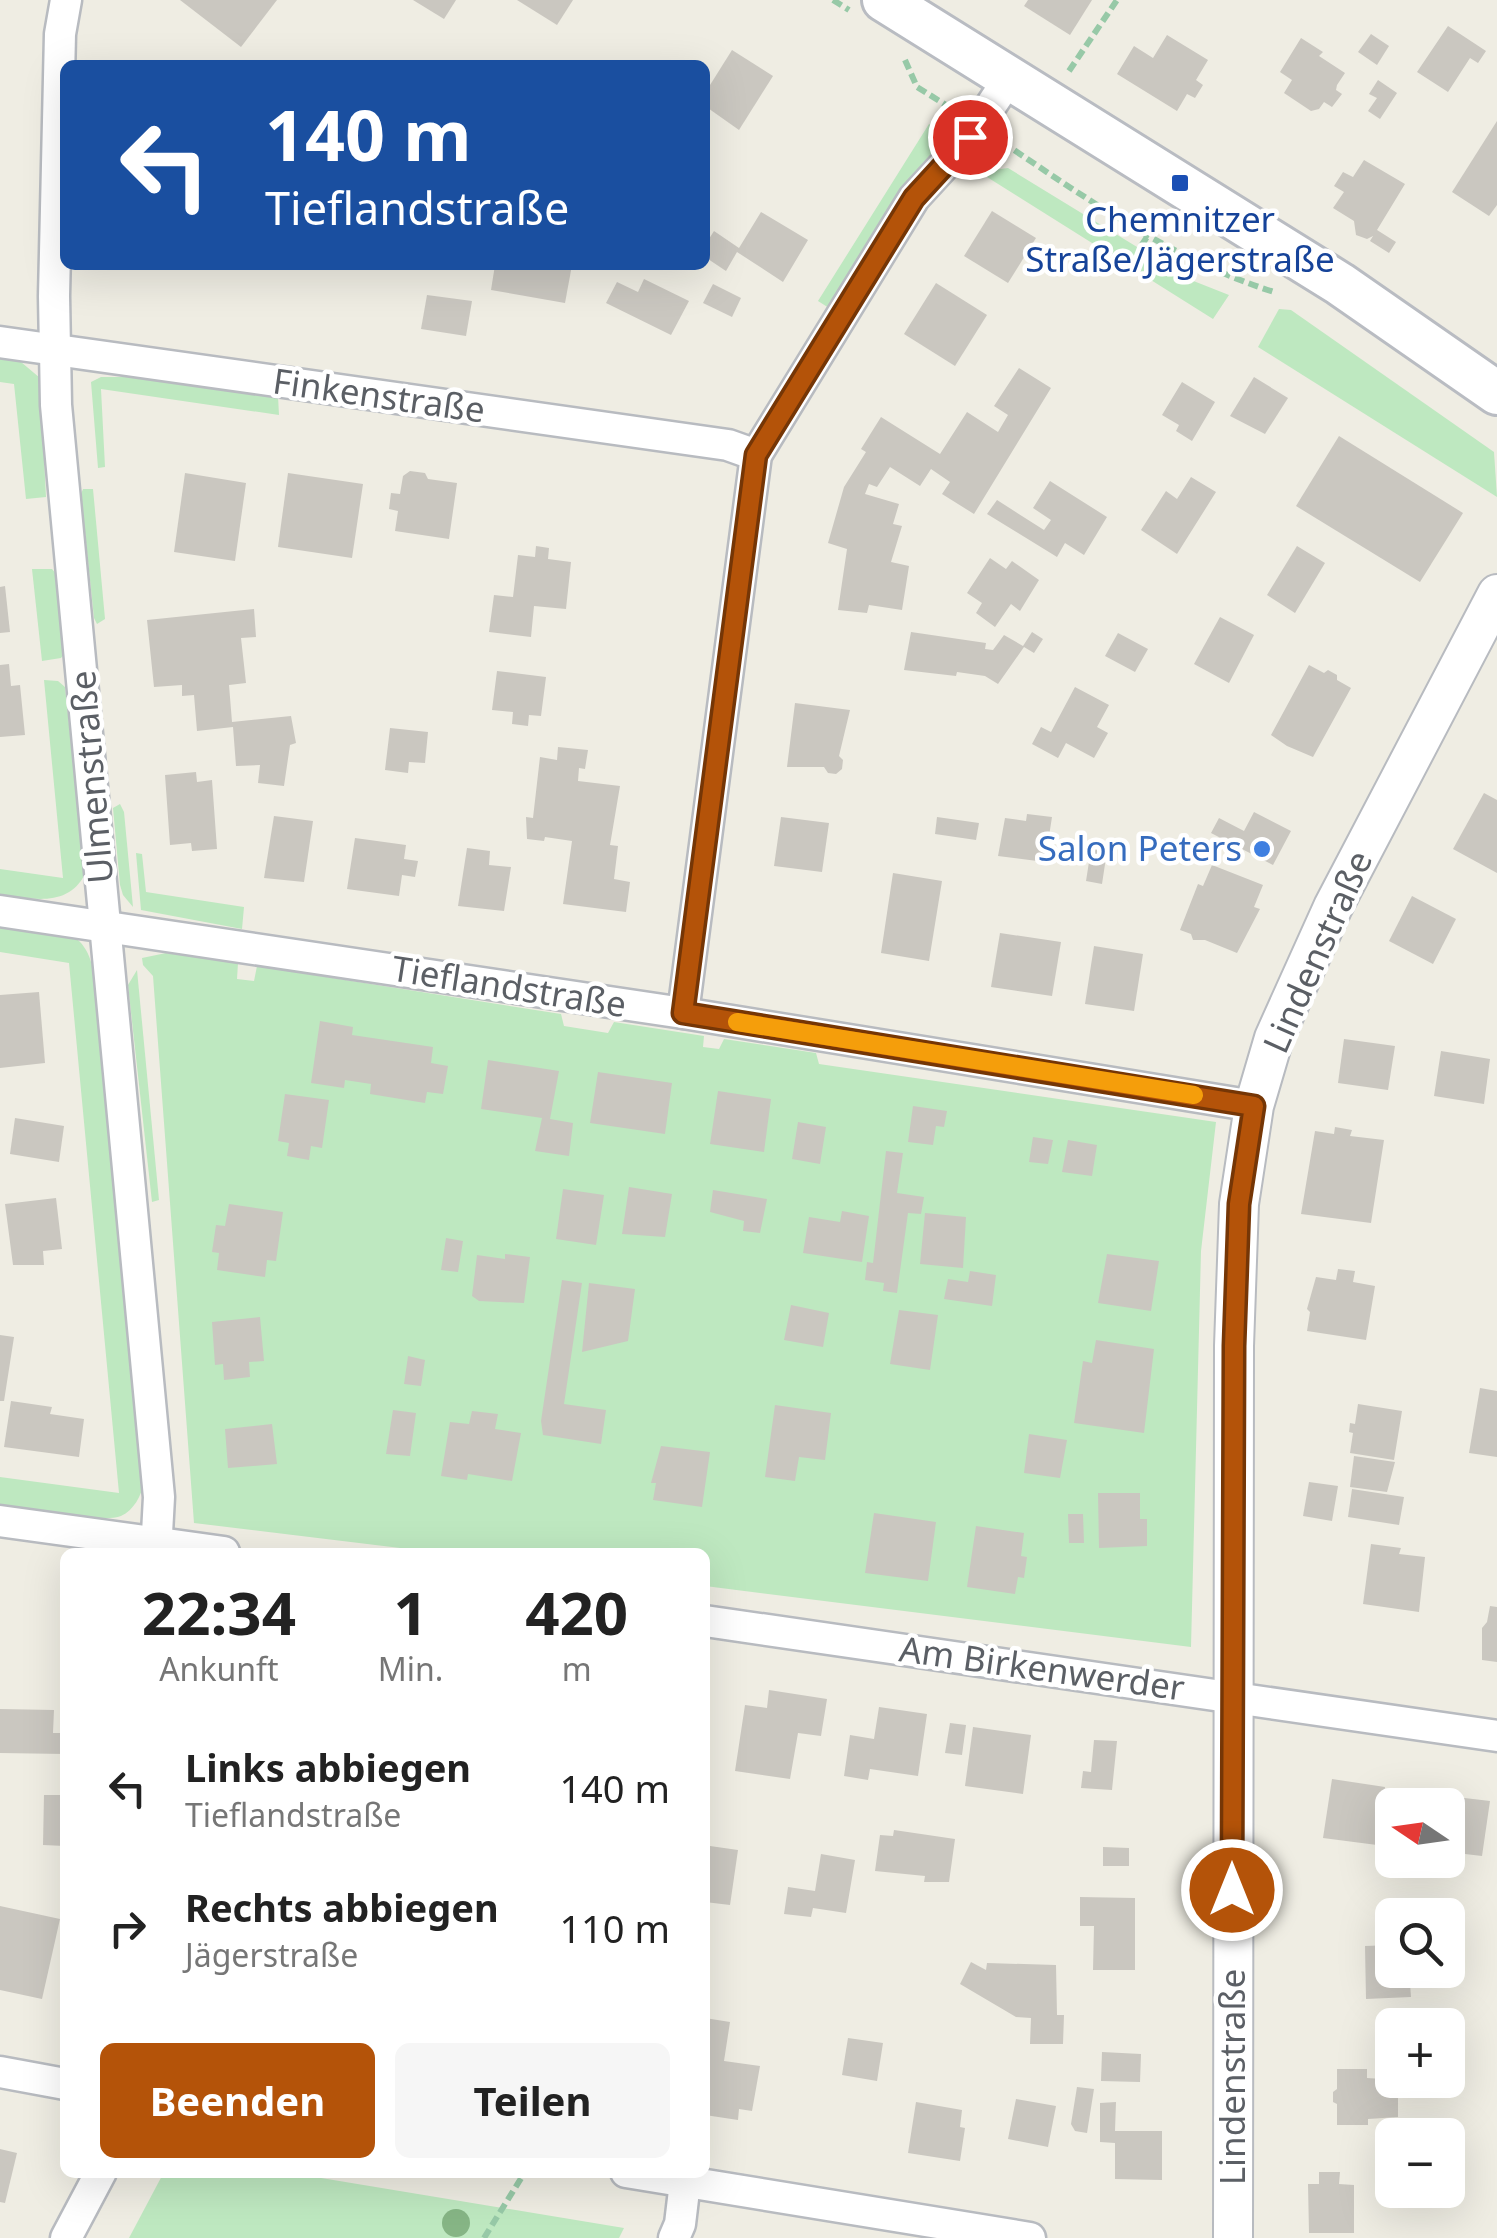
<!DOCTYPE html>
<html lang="de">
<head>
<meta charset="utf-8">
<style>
	:root { --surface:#fff; --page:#f6f6f6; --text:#222; --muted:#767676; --accent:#b45309 }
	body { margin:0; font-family:"Noto Sans",sans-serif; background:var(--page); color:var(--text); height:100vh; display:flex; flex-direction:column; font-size:38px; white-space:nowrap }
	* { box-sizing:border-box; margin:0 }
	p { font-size:32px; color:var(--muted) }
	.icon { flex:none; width:55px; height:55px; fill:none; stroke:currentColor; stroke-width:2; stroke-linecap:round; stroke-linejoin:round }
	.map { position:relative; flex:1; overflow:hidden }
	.drawer { position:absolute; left:60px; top:1548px; width:650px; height:630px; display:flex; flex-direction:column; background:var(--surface); border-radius:15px; box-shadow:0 10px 40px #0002 }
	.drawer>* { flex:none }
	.guide { position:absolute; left:60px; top:60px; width:650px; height:210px; border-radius:15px; box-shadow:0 10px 40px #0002; background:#1a4fa0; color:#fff; overflow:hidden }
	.needle { width:65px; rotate:283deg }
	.controls { position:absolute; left:1375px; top:1788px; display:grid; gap:20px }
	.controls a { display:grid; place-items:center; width:90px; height:90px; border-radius:15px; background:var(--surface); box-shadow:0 10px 40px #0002; font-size:50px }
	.pin { position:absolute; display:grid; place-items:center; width:85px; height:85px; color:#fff; margin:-42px; border:5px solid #fff; border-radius:50%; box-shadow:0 2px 10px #0007 }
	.me { position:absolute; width:110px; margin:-55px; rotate:0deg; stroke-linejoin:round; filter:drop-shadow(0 0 8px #0008) }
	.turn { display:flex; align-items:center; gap:35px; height:210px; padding:0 40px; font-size:45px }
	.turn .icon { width:130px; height:130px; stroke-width:2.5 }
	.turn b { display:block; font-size:70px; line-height:85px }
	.eta { display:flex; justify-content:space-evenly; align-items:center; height:170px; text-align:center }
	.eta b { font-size:60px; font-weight:700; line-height:70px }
	.action { display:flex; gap:20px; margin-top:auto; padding:20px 40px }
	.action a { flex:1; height:115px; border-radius:15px; background:var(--accent); color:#fff; font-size:40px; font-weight:700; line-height:115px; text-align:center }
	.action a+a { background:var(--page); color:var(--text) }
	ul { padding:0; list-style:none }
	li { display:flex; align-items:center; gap:30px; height:140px; padding:0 40px }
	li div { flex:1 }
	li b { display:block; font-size:38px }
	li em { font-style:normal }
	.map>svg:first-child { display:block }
	.green { fill:#bee8c0 }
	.building { fill:#cac7c0 }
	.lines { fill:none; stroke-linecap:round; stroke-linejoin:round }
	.minor-casing { stroke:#b8bbc0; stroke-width:35 }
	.tertiary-casing { stroke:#b8bbc0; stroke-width:42 }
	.secondary-casing { stroke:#b9bcc2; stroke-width:48 }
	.path { stroke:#97c9a7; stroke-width:6; stroke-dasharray:10 5; stroke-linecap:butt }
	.minor { stroke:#fff; stroke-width:30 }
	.tertiary { stroke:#fff; stroke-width:38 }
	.secondary { stroke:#fff; stroke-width:42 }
	.tree { fill:#86b585 }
	.route-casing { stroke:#753606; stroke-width:25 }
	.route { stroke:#b45309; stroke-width:18 }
	.slow { stroke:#f59e0b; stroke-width:18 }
	.transit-dot { fill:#1a4fb4; stroke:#fff; stroke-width:4 }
	.shop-dot { fill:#3f7fe0; stroke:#fff; stroke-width:4 }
	.labels { text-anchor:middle; stroke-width:9; stroke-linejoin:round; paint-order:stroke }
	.transit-label { font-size:35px; fill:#164399; stroke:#fff }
	.street-label { font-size:35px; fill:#5b5f65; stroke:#fff }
	.shop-label { font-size:35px; fill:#366cbe; stroke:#fff; text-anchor:end }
</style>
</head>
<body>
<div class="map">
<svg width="1497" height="2238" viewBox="0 0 1497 2238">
	<rect width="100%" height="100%" fill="#efede3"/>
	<g class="green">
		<polygon points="929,124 948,135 924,162 829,308 818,301"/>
		<polygon points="1008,168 1191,280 1229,295 1213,319 979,172"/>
		<polygon points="1279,309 1291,310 1494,452 1497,497 1258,347"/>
		<polygon points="0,357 21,362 40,378 46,497 26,499 14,384 0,382"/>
		<polygon points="101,377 127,377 278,396 279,415 101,389 105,467 98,468 91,382"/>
		<polygon points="83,489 93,489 105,619 97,624 94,618 81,494"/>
		<polygon points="32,569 52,569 57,575 64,654 61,658 42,661"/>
		<path d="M 44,680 L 58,681 L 65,687 L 85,874 C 68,908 31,899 0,894 L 0,869 L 63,878 Z"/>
		<polygon points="120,804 124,812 133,907 123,895 120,885 113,808"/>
		<polygon points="136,853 142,854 146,892 244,907 242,929 141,910"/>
		<path d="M 0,924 L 73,936 C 92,949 93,970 97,991 L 144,1483 C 141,1496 134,1510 121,1516 C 101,1524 26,1508 0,1504 L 0,1477 L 119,1493 L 69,963 L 0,952 Z"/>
		<polygon points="166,953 238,963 237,979 254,981 257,966 561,1014 564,1026 608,1033 614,1022 704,1036 703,1047 719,1049 724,1039 816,1053 819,1064 1216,1122 1201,1251 1191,1647 705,1586 705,1552 433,1552 194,1523 153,976 143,965 142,958"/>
		<polygon points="137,970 159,1200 152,1202 128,985"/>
		<polygon points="164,2172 291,2173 624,2228 619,2238 129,2238"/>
	</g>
	<g class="building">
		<polygon points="180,0 277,0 241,47"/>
		<polygon points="413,0 456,0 444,19"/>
		<polygon points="517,0 573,0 557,25"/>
		<polygon points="1028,0 1092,0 1070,35 1024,6"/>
		<polygon points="1448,26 1486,51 1478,63 1470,58 1448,92 1417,72"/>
		<polygon points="1371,34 1389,46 1377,65 1358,52"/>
		<polygon points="1167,35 1208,60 1196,80 1203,85 1195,98 1187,94 1177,111 1117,74 1134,46 1153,58"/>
		<polygon points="1301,38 1323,52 1319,56 1345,73 1337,85 1336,90 1342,94 1332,107 1324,102 1319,109 1311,111 1284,93 1292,80 1280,72"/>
		<polygon points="732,50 773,76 739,130 705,106 705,93"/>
		<polygon points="1378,80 1397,93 1380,119 1368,111 1377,98 1369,94"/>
		<polygon points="1497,121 1497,205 1489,216 1452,192"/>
		<polygon points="1364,160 1405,184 1377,230 1396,242 1389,253 1370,241 1373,236 1367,239 1356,235 1354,221 1333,208 1344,192 1334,186 1343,172 1353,177"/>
		<polygon points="992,211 1036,238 1008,283 964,256"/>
		<polygon points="761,212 808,240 783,282 737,252 726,271 705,257 705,245 714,231 739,248"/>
		<polygon points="495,265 572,265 565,303 491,290"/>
		<polygon points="644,279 689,301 671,335 606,303 617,282 638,292"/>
		<polygon points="936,283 987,315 955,366 904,334"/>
		<polygon points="713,284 741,298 732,317 703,303"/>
		<polygon points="427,295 472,301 466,336 421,329"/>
		<polygon points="1019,368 1051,388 974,514 942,494 950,482 931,469 920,486 890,467 877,487 869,484 865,494 899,504 893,524 902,526 891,562 909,566 902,610 869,605 867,613 838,610 847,549 828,543 844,487 866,452 861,449 881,417 940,454 967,412 998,432 1008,415 994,406"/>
		<polygon points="1254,377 1288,398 1265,434 1230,416"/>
		<polygon points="1182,382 1215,402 1192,441 1176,431 1179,425 1162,415"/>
		<polygon points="1339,436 1463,513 1420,582 1296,506"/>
		<polygon points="410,471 425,473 428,479 457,483 449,539 395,531 398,511 389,509 391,493 400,494 403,476"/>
		<polygon points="185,473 246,483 235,561 174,552"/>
		<polygon points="288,473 363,484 352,558 278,547"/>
		<polygon points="1191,477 1216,492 1177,554 1141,530 1166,491 1177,499"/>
		<polygon points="1050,481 1107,517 1084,555 1065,543 1057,557 987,514 997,500 1044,530 1051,520 1033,508"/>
		<polygon points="536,546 549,548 548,559 571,562 566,609 534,606 531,637 489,632 494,595 513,597 518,555 535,557"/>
		<polygon points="1297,546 1325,563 1295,613 1267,595"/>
		<polygon points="990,558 1006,569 1012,561 1039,580 1020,611 1011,604 995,627 976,613 982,603 967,593"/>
		<polygon points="5,586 10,632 0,633 0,587"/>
		<polygon points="254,609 256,637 241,638 246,683 229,685 232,722 291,716 296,743 290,745 284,786 258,783 260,765 236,766 233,727 197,731 194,695 182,696 182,685 154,687 147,620"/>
		<polygon points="1220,617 1254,635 1229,683 1194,664"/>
		<polygon points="911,632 986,643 985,649 993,650 1004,635 1023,646 1032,632 1043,639 1034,653 1024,647 998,684 985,676 957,672 956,676 904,670"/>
		<polygon points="1118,633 1148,649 1135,672 1105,656"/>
		<polygon points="9,664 11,686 20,685 25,735 0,737 0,665"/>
		<polygon points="1309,665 1324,673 1328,670 1337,675 1337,680 1351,688 1313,757 1287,746 1271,735"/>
		<polygon points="497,671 546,677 541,716 529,715 528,726 512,724 513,712 492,710"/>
		<polygon points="1075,687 1109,705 1097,727 1108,733 1094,758 1066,743 1058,758 1032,744 1041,727 1051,732"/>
		<polygon points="795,703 850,710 839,756 843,760 842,769 836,774 828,773 824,767 787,767"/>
		<polygon points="390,728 428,732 425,763 409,762 408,773 385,770"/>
		<polygon points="558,747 588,750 585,769 579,768 578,781 620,786 610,845 618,846 614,879 630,882 626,912 563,904 572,841 545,837 544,841 527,839 526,817 533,818 540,757 557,760"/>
		<polygon points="196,772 197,782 212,780 217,849 192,851 191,843 170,845 165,775"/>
		<polygon points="1484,793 1497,800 1497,873 1453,849"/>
		<polygon points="1254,812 1291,831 1273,865 1211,833 1219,818 1244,831"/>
		<polygon points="1027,814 1052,817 1045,862 998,856 1005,818 1026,821"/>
		<polygon points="274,816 313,821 304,882 264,878"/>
		<polygon points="781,817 829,823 822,872 774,866"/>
		<polygon points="937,817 979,823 976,840 935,834"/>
		<polygon points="355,838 406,845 404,859 418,861 415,877 402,875 399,896 347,889"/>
		<polygon points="467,848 490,851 489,865 511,867 504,911 458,906"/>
		<polygon points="1091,849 1107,851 1102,884 1086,881"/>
		<polygon points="1212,865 1263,885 1254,907 1260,909 1237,953 1205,940 1193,940 1191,934 1180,930 1198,884 1203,886"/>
		<polygon points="893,873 942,881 929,961 881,953"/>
		<polygon points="1412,896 1456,919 1433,964 1389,941"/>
		<polygon points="1000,933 1061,942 1052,996 991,987"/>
		<polygon points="1094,946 1143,954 1134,1011 1085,1004"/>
		<polygon points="39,992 45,1063 0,1068 0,995"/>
		<polygon points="320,1021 353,1027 352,1035 433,1047 431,1063 448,1066 443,1094 427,1092 425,1103 370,1094 371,1084 345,1080 344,1088 311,1083"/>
		<polygon points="1344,1039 1395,1046 1388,1090 1338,1083"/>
		<polygon points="1441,1051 1490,1059 1484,1104 1434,1096"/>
		<polygon points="488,1060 559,1071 550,1119 573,1123 569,1156 535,1151 542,1118 481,1109"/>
		<polygon points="598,1072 672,1083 665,1134 590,1123"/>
		<polygon points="718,1091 771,1099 764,1152 710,1144"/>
		<polygon points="285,1094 329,1100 322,1148 311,1146 309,1160 287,1156 289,1143 278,1141"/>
		<polygon points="913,1106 947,1111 944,1127 936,1126 933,1145 908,1142"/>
		<polygon points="15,1118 64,1126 59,1162 10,1154"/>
		<polygon points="798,1122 826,1127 820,1164 792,1159"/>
		<polygon points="1335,1127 1352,1130 1350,1136 1384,1140 1371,1223 1301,1214 1315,1131 1334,1134"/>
		<polygon points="1033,1137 1053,1140 1048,1164 1029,1162"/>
		<polygon points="1068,1140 1097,1145 1092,1176 1062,1172"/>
		<polygon points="886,1151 903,1153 897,1193 924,1197 921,1214 908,1213 897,1293 883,1291 884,1283 865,1280 867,1262 873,1263"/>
		<polygon points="629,1187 672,1194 665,1237 622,1234"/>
		<polygon points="563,1189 604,1195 596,1245 556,1239"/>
		<polygon points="713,1190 767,1199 760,1233 743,1231 744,1221 710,1212"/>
		<polygon points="56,1198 62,1249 43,1251 44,1265 13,1265 5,1204"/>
		<polygon points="229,1204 283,1212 276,1261 267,1260 265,1277 217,1270 219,1253 212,1252 216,1225 225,1226"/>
		<polygon points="842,1211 869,1216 862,1262 803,1253 809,1217 840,1222"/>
		<polygon points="925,1213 966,1217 963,1268 920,1264"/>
		<polygon points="446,1238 463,1241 458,1272 441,1270"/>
		<polygon points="505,1254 530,1257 524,1303 479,1301 472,1296 477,1255 505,1259"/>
		<polygon points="1107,1254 1159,1261 1151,1311 1098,1303"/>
		<polygon points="1338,1269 1355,1271 1353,1282 1375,1286 1366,1340 1307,1331 1310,1312 1307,1309 1316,1277 1336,1280"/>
		<polygon points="970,1271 996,1275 992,1306 944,1299 948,1279 968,1282"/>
		<polygon points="562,1280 582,1283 564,1404 606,1410 601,1444 543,1435 541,1421"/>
		<polygon points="589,1283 635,1289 628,1341 582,1352"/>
		<polygon points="791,1305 829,1313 823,1347 784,1340"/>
		<polygon points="899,1310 938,1315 930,1370 890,1364"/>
		<polygon points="260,1317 264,1361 249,1362 250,1377 224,1380 223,1364 215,1365 212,1322"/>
		<polygon points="0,1335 14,1337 4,1401 0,1401"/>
		<polygon points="1096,1340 1154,1349 1144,1433 1074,1423 1083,1361 1092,1363"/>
		<polygon points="408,1356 425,1360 421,1386 404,1384"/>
		<polygon points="1480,1388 1497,1391 1497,1457 1469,1453"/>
		<polygon points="11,1401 52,1407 50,1414 84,1419 79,1457 4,1447"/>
		<polygon points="1358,1404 1402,1411 1394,1460 1350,1453 1353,1433 1349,1432 1350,1423 1355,1424"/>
		<polygon points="775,1405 831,1413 825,1460 799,1457 795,1481 765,1477"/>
		<polygon points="393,1410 416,1413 410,1456 386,1454"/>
		<polygon points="472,1411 498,1414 495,1429 521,1433 512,1481 468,1474 467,1480 441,1476 450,1422 469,1424"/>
		<polygon points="272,1424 277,1464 228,1468 225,1429"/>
		<polygon points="1029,1434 1067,1440 1060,1478 1024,1473"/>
		<polygon points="661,1446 710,1452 702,1507 653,1500 656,1483 651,1483"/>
		<polygon points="1354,1456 1395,1462 1387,1492 1350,1487"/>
		<polygon points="1309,1482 1338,1486 1332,1521 1303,1516"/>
		<polygon points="1352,1489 1404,1497 1399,1525 1348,1517"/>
		<polygon points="1098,1493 1140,1493 1140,1519 1147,1519 1147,1546 1099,1548"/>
		<polygon points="874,1513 936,1522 928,1581 865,1573"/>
		<polygon points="1068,1514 1083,1514 1084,1543 1069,1543"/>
		<polygon points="976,1526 1024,1533 1021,1556 1027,1557 1024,1578 1018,1577 1015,1594 967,1587"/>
		<polygon points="1371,1544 1401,1548 1399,1554 1425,1557 1419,1612 1363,1604"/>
		<polygon points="1490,1606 1497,1607 1497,1662 1482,1660 1482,1628 1487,1622"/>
		<polygon points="769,1690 827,1699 821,1736 798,1733 790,1779 735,1771 745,1705 767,1708"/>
		<polygon points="879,1707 927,1714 918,1776 870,1769 868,1780 844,1776 850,1735 874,1739"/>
		<polygon points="0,1709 54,1710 53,1733 65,1733 65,1754 0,1753"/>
		<polygon points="950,1723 966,1725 962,1755 945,1753"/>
		<polygon points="973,1727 1031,1735 1023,1794 965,1786"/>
		<polygon points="1094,1740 1117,1741 1112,1790 1081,1788 1083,1771 1091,1772"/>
		<polygon points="1332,1779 1385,1787 1377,1845 1323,1838"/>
		<polygon points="44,1795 65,1795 65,1846 43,1845"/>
		<polygon points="1439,1795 1490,1801 1482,1856 1448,1852 1448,1805 1437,1805"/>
		<polygon points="894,1830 955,1839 949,1882 924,1882 925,1876 875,1871 880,1835 893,1836"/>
		<polygon points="710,1846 738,1850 730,1905 705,1902"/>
		<polygon points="1103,1847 1129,1848 1129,1866 1103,1866"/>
		<polygon points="821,1854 855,1860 846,1913 813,1908 811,1917 784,1914 788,1887 815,1891"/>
		<polygon points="1080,1897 1135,1898 1135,1970 1093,1970 1094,1926 1080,1926"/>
		<polygon points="0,1906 60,1919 42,1999 0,1990"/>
		<polygon points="1392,1945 1392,1970 1409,1970 1411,1997 1366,1999 1365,1946"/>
		<polygon points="971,1962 986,1970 987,1963 1056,1965 1057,2015 1064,2015 1063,2044 1030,2044 1031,2018 1016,2017 960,1984"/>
		<polygon points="705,2018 730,2022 724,2061 760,2066 752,2111 739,2109 738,2120 705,2115"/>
		<polygon points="848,2038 883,2043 877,2081 842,2075"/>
		<polygon points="1102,2052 1141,2054 1140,2082 1101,2081"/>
		<polygon points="1337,2069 1367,2069 1367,2078 1398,2080 1398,2117 1368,2119 1368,2125 1337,2125 1337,2104 1333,2102 1333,2092 1337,2089"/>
		<polygon points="1077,2087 1094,2089 1087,2133 1075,2131 1071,2124"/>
		<polygon points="1016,2099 1056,2106 1048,2147 1008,2139"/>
		<polygon points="916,2102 962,2110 960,2127 965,2128 960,2161 908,2153"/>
		<polygon points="1116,2102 1115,2131 1162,2131 1162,2180 1115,2179 1115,2143 1100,2142 1100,2103"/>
		<polygon points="0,2149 17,2153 5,2203 0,2202"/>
		<polygon points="1319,2172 1340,2172 1339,2184 1354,2185 1354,2233 1309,2233 1308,2184 1319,2184"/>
	</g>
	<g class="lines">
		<g class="minor-casing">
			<g id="minor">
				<polyline points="66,0 60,34 54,296 56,405 159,1497 156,1552"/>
				<polyline points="0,342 728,445 756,455"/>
				<polyline points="0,911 683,1013 1254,1106"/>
				<polyline points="683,1013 756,455 914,198 970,137 1010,77"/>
				<polyline points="0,1521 224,1552"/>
				<polyline points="705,1621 1497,1736"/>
				<polyline points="0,2072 65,2084"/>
				<polyline points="626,2172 1030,2238"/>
				<polyline points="66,2238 101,2172"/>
				<polyline points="674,2238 680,2224 685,2182"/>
			</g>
		</g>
		<g class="tertiary-casing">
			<polyline id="tertiary" points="1233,2238 1234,1346 1239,1204 1254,1106 1274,1038 1333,907 1497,594"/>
		</g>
		<g class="secondary-casing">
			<polyline id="secondary" points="884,0 1340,284 1497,393"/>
		</g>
		<g class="path">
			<polyline points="833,0 849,10"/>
			<polyline points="905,60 917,87 954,110"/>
			<polyline points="1069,71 1117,0"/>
			<path d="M 1002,142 C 1089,200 1173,260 1274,292"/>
			<polyline points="1141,246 1157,222"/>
			<polyline points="484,2238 525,2172"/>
		</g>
		<use href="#minor" class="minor"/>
		<use href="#tertiary" class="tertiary"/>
		<use href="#secondary" class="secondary"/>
	</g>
	<circle class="tree" cx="456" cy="2223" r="14"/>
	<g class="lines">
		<g class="route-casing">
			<polyline id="route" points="970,137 914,198 756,455 683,1013 1254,1106 1239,1204 1234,1346 1232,1890"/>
		</g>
		<use href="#route" class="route"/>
		<polyline class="slow" points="737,1022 1194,1095"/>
	</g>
	<rect class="transit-dot" x="1170" y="173" width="20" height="20" rx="5"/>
	<circle class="shop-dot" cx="1262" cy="849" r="10"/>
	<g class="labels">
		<g class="transit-label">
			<text x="1180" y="232">Chemnitzer<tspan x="1180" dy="40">Straße/Jägerstraße</tspan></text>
		</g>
		<g class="street-label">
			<text transform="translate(379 396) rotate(8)" y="12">Finkenstraße</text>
			<text transform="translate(92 777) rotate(-95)" y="12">Ulmenstraße</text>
			<text transform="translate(1318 952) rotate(-66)" y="12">Lindenstraße</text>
			<text transform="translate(509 987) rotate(9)" y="12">Tieflandstraße</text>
			<text transform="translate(1042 1669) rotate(8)" y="12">Am Birkenwerder</text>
			<text transform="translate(1233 2077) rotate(-90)" y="12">Lindenstraße</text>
		</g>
		<g class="shop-label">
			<text x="1242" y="861">Salon Peters</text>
		</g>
	</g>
</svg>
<div class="controls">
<a><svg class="needle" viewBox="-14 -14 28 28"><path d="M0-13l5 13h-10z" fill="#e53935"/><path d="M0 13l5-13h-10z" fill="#767676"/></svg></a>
<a><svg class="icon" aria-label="search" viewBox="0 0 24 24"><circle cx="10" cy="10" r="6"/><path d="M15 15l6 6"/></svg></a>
<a>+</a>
<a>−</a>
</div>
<div class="pin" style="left:970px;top:137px;background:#d93025"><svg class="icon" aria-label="arrive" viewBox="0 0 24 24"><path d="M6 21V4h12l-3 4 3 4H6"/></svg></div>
<svg class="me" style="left:1232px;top:1890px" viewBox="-20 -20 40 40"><circle r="17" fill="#b45309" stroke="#fff" stroke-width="3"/><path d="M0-11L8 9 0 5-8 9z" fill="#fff"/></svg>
<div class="guide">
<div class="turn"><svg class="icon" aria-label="left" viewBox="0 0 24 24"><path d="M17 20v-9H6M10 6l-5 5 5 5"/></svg><div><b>140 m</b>Tieflandstraße</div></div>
</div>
<section class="drawer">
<div class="eta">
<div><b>22:34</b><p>Ankunft</p></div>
<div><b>1</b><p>Min.</p></div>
<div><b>420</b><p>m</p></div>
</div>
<ul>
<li><svg class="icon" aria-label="left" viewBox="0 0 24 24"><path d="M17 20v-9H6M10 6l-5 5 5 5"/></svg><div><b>Links abbiegen</b><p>Tieflandstraße</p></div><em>140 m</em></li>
<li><svg class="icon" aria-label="right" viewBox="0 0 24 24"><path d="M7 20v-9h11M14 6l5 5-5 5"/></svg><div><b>Rechts abbiegen</b><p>Jägerstraße</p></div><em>110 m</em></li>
</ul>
<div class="action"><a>Beenden</a><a>Teilen</a></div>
</section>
</div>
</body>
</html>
